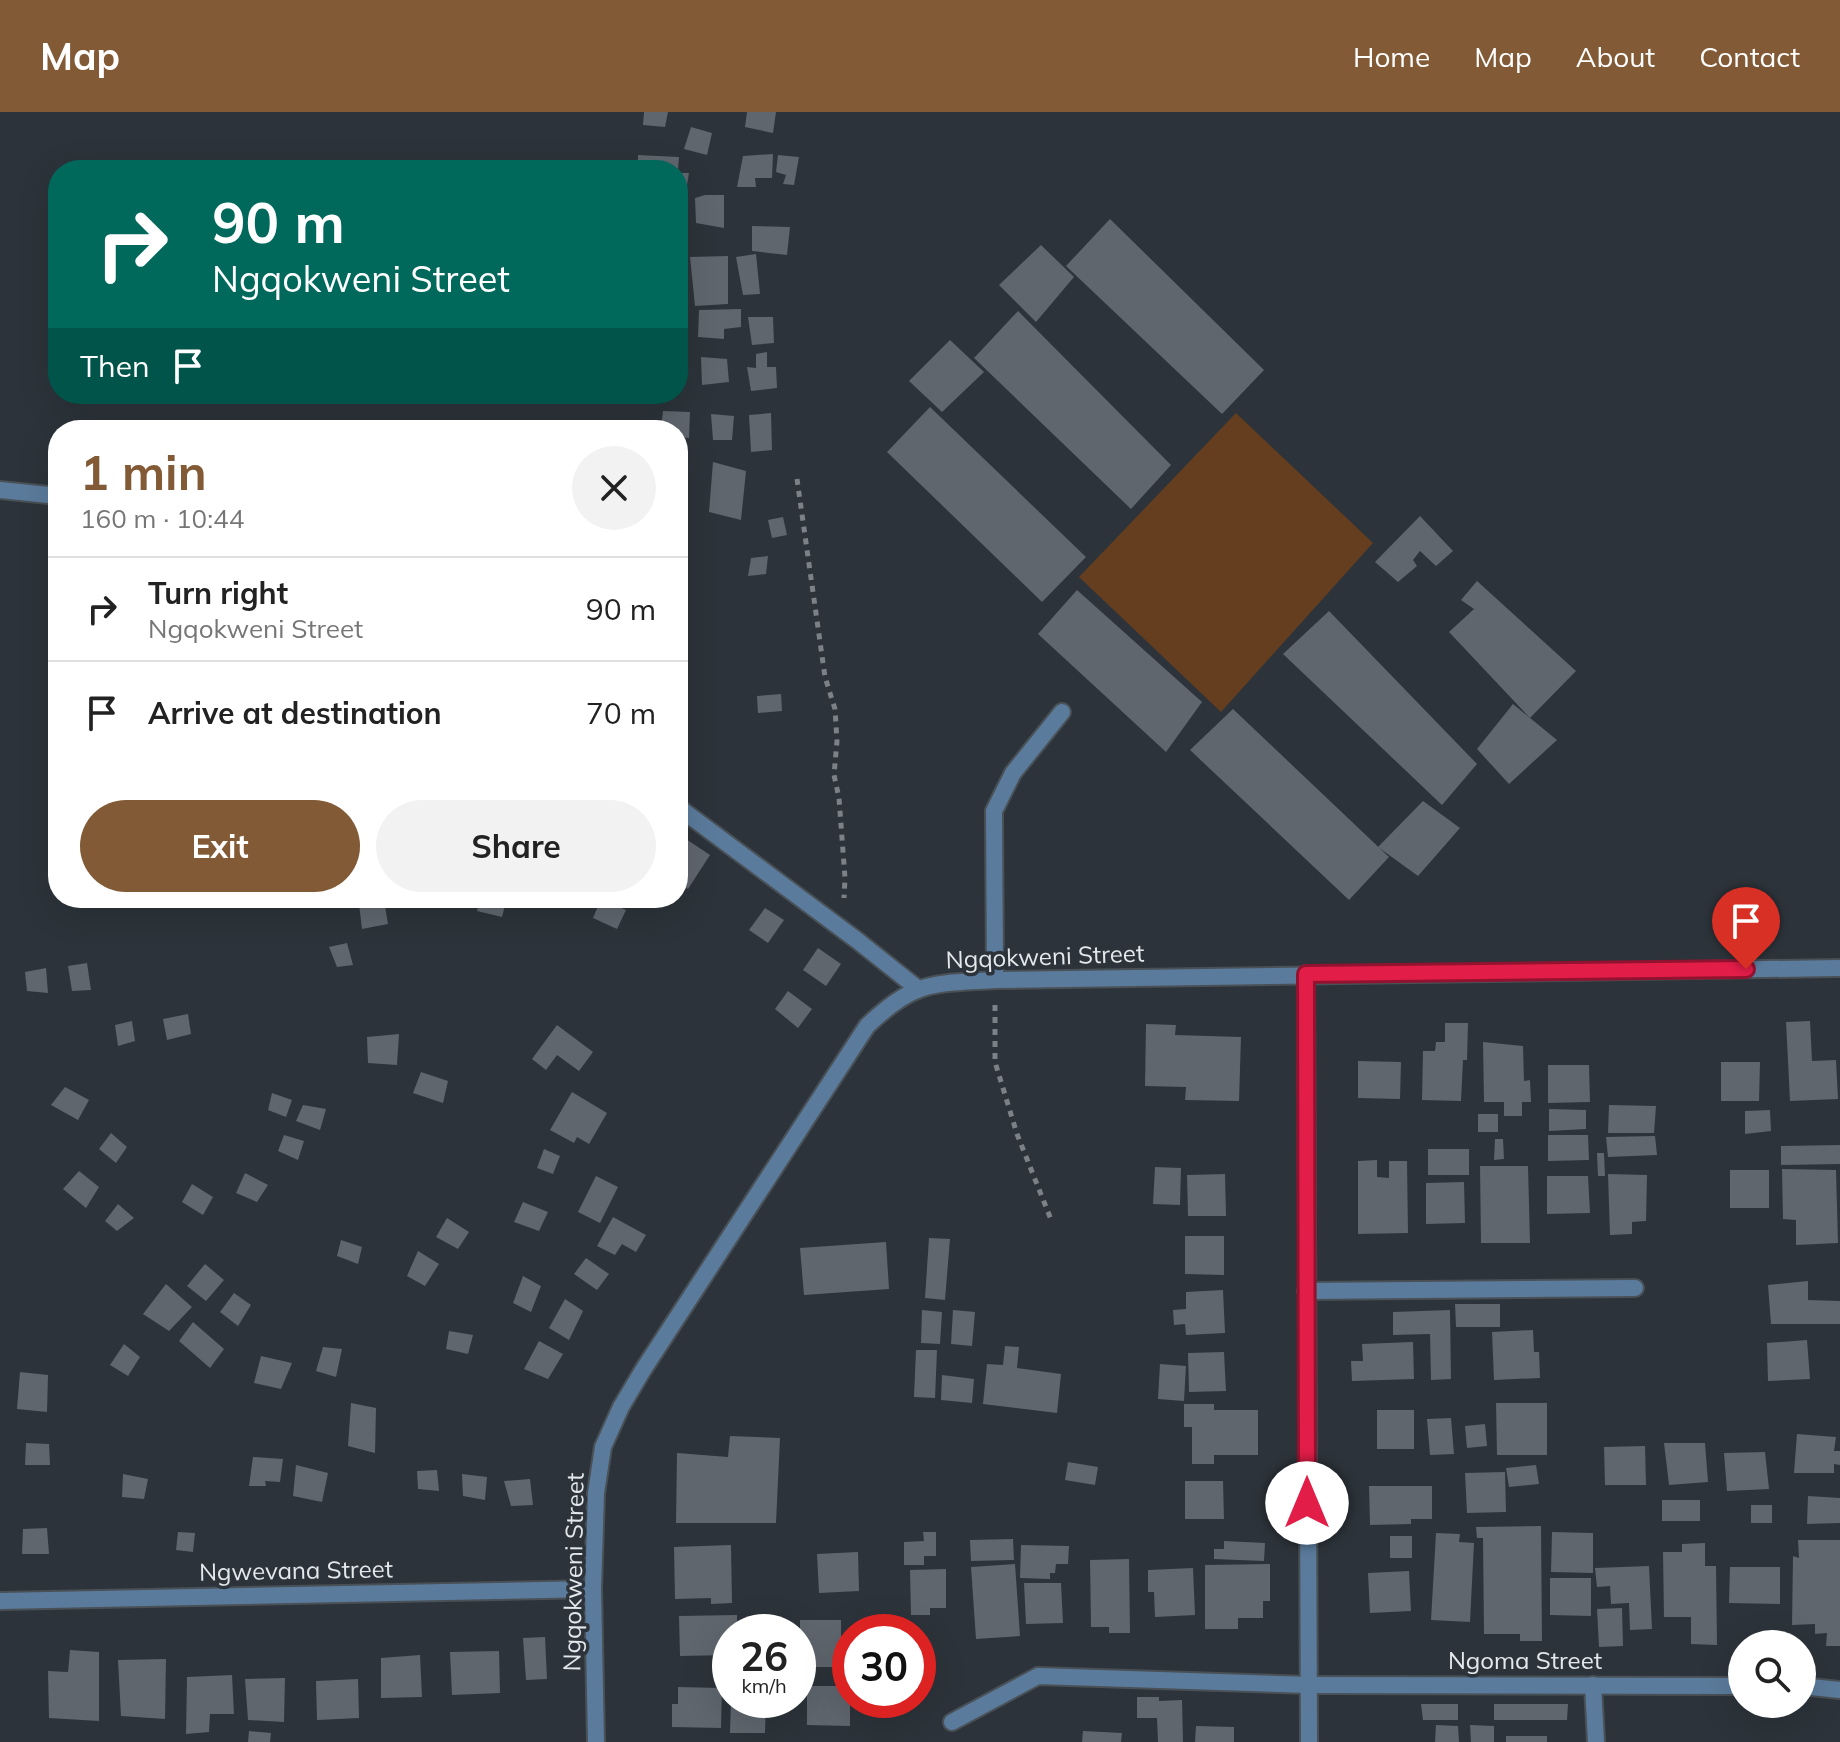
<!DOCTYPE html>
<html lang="en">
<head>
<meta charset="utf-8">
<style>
	:root { --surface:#fff; --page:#f2f2f2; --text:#222; --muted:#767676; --line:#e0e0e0; --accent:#835a36 }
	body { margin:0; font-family:Mulish,sans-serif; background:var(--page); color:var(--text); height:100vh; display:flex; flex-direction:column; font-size:30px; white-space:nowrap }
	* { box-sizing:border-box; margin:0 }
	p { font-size:26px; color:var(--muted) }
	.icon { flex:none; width:44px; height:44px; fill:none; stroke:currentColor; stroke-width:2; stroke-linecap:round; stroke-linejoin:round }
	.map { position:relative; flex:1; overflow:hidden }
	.side { position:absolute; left:48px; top:308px; width:640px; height:488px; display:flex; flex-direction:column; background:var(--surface); border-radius:32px; box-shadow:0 8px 32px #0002 }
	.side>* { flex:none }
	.top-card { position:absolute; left:48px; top:48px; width:640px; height:244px; border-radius:32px; box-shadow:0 8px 32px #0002; background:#00695c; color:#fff; overflow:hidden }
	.buttons { position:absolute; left:1728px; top:1518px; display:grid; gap:16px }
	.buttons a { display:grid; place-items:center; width:88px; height:88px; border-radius:50%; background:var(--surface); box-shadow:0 8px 32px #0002; font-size:40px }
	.speed { position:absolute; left:712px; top:1502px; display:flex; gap:16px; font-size:40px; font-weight:700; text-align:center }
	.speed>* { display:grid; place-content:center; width:104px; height:104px; border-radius:50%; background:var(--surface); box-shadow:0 8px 32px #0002; line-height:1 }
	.speed small { font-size:20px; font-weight:400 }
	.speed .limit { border:12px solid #d22; background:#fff; color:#111 }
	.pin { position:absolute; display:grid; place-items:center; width:68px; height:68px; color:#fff; margin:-82px -34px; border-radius:50% 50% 50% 0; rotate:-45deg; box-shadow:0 0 8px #0007 }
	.pin .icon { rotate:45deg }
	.me { position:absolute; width:88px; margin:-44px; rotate:0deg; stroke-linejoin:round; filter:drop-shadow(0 0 6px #0008) }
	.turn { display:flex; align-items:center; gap:28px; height:168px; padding:0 32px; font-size:36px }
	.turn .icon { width:104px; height:104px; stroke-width:2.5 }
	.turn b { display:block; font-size:56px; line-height:68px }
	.then { display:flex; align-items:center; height:76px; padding:0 32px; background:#0003; gap:16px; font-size:30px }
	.round { display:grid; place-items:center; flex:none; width:84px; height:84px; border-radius:42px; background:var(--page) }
	.overview { display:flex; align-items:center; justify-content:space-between; height:136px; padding:0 32px }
	h1 { font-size:48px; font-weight:700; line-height:60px; color:var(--accent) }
	.cta { display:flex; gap:16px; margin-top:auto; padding:16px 32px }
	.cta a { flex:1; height:92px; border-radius:48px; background:var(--accent); color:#fff; font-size:32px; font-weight:700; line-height:92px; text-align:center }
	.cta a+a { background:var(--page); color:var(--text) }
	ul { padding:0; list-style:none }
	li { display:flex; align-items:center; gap:24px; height:104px; padding:0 32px; border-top:2px solid var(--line) }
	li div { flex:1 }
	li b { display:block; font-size:30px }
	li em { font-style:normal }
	header { display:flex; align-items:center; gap:48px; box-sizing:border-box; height:112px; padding:0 40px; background:var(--accent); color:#fff }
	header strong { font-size:38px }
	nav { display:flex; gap:44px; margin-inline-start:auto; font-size:28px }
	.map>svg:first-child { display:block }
	.green { fill:#643e1e }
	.building { fill:#5f666e }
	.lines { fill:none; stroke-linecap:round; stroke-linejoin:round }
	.service-casing { stroke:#495056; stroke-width:20 }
	.minor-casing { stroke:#495056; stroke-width:20 }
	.path { stroke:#7b8186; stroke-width:5; stroke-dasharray:6 6; stroke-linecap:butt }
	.service { stroke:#5b7b9c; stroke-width:16 }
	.minor { stroke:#5b7b9c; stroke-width:16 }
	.route-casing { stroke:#92132f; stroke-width:20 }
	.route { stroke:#e11d48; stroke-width:14 }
	.labels { text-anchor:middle; stroke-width:7; stroke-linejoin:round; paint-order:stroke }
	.street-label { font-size:24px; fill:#e3e8ec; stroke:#2c333a }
</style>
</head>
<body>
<header>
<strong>Map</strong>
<nav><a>Home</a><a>Map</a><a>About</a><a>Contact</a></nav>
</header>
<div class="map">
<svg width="1840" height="1630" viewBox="0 0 1840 1630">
	<rect width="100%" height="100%" fill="#2c333a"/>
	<polygon class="green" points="1236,301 1373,431 1221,600 1079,465"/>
	<g class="building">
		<polygon points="644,0 668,0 665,15 643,13"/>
		<polygon points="747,0 776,0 773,21 745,15"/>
		<polygon points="691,15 712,21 707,43 684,37"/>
		<polygon points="773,42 772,66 755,66 756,75 737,75 743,44"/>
		<polygon points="638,43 679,45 678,58 638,58"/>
		<polygon points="778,43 799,45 794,73 783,72 786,63 776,60"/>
		<polygon points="678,61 689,61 685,85 678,85"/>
		<polygon points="705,83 724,83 724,116 696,111 695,86"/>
		<polygon points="1110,107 1264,258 1222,302 1066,154"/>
		<polygon points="752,114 790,115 787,143 752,139"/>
		<polygon points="1041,133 1074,165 1036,210 999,173"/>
		<polygon points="756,142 760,182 743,183 736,145"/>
		<polygon points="728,144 728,192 695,194 690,145"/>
		<polygon points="741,197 741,215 724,217 724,227 698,225 699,198"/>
		<polygon points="1018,199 1171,353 1131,397 974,246"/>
		<polygon points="748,205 773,205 774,231 752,233"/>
		<polygon points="950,228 984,260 942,300 909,269"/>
		<polygon points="767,240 767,255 776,255 777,276 751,279 747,255 756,256 756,242"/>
		<polygon points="701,245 727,247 729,270 702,273"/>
		<polygon points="930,295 1086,445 1042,490 887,340"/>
		<polygon points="663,299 690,300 689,326 678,325 678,318 661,318"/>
		<polygon points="771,301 772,338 751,340 749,303"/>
		<polygon points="711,302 734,304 732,328 713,328"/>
		<polygon points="713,350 746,359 741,408 709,400"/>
		<polygon points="678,362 688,364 685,392 678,391"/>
		<polygon points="1420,404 1453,439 1436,454 1420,439 1413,448 1417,454 1398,470 1375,450"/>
		<polygon points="783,405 787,423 772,426 768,408"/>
		<polygon points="768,444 766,462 748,464 751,446"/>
		<polygon points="1477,469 1576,559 1530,606 1449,520 1474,497 1461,488"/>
		<polygon points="1077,478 1202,590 1166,640 1038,522"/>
		<polygon points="1329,499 1477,652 1442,693 1283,542"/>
		<polygon points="781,582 782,599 758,601 757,584"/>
		<polygon points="1513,592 1557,628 1509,672 1477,637"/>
		<polygon points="1233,597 1389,745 1349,788 1190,638"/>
		<polygon points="1423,689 1460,716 1418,764 1378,735"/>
		<polygon points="683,725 710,743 688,777 678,770 678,732"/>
		<polygon points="480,786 507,786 502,805 477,799"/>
		<polygon points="601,787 626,798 617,817 593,806"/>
		<polygon points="384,788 388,812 362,817 359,792"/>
		<polygon points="765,796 784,808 768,831 749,818"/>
		<polygon points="347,831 353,853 337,855 329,835"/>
		<polygon points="818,836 841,852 826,874 803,858"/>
		<polygon points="87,851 91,878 72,879 68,854"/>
		<polygon points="46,856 48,881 27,879 25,860"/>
		<polygon points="788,879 812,897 798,916 775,897"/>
		<polygon points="188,902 191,922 167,928 163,907"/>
		<polygon points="132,909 135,929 118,934 115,913"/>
		<polygon points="1810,909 1812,949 1836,948 1838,987 1790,989 1786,910"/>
		<polygon points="1445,911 1468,911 1467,948 1463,948 1461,989 1422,988 1423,939 1435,939 1436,930 1445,930"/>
		<polygon points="1146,912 1176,913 1175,923 1241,925 1239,989 1185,988 1186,975 1145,974"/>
		<polygon points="557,913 593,940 579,959 557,943 546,958 532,947"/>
		<polygon points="399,922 397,953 368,951 367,925"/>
		<polygon points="1483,930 1523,934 1524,969 1530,968 1531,990 1522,990 1522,1004 1504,1004 1504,990 1484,990"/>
		<polygon points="1358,949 1401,950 1400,987 1358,986"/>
		<polygon points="1721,950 1760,950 1759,989 1721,989"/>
		<polygon points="1548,953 1589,953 1590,990 1548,991"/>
		<polygon points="421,960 448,969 443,991 413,981"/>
		<polygon points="65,975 89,988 78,1008 51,993"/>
		<polygon points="572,980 607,1001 589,1032 577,1025 574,1031 550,1018"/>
		<polygon points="272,981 292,988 286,1005 268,998"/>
		<polygon points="303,993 326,997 320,1018 296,1009"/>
		<polygon points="1609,993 1656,994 1654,1021 1608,1021"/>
		<polygon points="1549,997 1586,998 1586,1017 1549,1019"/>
		<polygon points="1770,998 1771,1019 1745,1022 1745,999"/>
		<rect x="1478" y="1002" width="20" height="18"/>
		<polygon points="111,1021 127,1035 116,1051 99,1037"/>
		<polygon points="284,1023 304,1029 298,1048 278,1039"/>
		<polygon points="1548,1023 1588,1023 1589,1048 1548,1049"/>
		<polygon points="1655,1024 1657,1043 1608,1045 1606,1025"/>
		<polygon points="1495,1027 1503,1027 1504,1047 1494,1048"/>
		<polygon points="1840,1033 1840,1052 1781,1053 1781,1034"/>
		<polygon points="544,1037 560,1044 553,1062 537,1056"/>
		<rect x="1428" y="1037" width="41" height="26"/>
		<polygon points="1597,1041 1604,1041 1605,1064 1598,1064"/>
		<polygon points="1377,1048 1377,1065 1389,1066 1389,1049 1407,1049 1408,1121 1358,1122 1358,1049"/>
		<polygon points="1480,1054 1528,1054 1530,1131 1481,1131"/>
		<polygon points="1155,1055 1181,1056 1180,1093 1153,1092"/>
		<polygon points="1782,1057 1836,1058 1838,1131 1796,1133 1796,1108 1783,1107"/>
		<rect x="1730" y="1058" width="39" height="38"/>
		<polygon points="79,1059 99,1075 86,1096 63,1077"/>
		<polygon points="245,1061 268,1073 257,1090 236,1081"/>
		<polygon points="1225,1062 1226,1104 1188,1104 1187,1063"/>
		<polygon points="1608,1062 1647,1063 1646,1109 1632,1110 1632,1122 1610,1123"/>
		<polygon points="596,1064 618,1075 600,1111 578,1100"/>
		<polygon points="1547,1064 1588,1064 1590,1101 1547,1102"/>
		<polygon points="1464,1070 1465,1111 1426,1112 1426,1071"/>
		<polygon points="192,1072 213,1085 203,1103 182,1090"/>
		<polygon points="523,1090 548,1100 539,1119 514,1110"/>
		<polygon points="118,1092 134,1106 117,1119 105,1109"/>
		<polygon points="613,1105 646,1123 636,1140 622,1132 615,1143 597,1134"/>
		<polygon points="447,1106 469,1120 458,1137 436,1125"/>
		<polygon points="1185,1124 1224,1124 1224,1163 1185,1162"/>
		<polygon points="929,1126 950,1127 945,1188 925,1186"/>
		<polygon points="341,1128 362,1135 358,1152 337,1144"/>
		<polygon points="886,1130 889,1177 804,1183 800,1136"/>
		<polygon points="418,1139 439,1152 425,1174 407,1164"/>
		<polygon points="586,1146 609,1162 597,1178 574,1162"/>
		<polygon points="205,1152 224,1168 206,1189 187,1174"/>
		<polygon points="523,1164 541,1174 531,1200 513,1191"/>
		<polygon points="1808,1169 1808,1188 1840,1189 1840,1212 1771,1212 1768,1173"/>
		<polygon points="166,1172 192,1195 169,1219 143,1202"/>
		<polygon points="1223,1178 1225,1221 1186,1223 1185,1212 1174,1213 1173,1198 1186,1197 1186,1180"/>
		<polygon points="234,1181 251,1193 238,1214 220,1200"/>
		<polygon points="565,1187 583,1199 569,1228 549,1216"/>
		<polygon points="1455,1192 1500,1192 1500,1215 1456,1215"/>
		<polygon points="922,1198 942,1200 940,1232 921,1231"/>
		<polygon points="953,1198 975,1200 972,1234 951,1232"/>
		<polygon points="1450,1198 1451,1267 1431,1268 1430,1222 1393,1223 1393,1200"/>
		<polygon points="193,1210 224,1237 210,1256 179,1229"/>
		<polygon points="1533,1218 1534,1240 1539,1240 1540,1266 1494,1268 1492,1220"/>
		<polygon points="449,1219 473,1223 468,1242 446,1237"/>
		<polygon points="1807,1228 1810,1267 1768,1269 1767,1231"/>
		<polygon points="539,1229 563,1242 548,1267 524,1257"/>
		<polygon points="1413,1230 1414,1267 1352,1269 1351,1249 1363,1249 1362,1232"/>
		<polygon points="124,1232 140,1245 128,1264 110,1253"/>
		<polygon points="1005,1234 1019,1235 1017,1256 1061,1262 1057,1301 983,1292 987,1252 1003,1253"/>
		<polygon points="323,1235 342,1237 336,1265 316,1259"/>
		<polygon points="916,1238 937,1238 935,1286 914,1285"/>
		<polygon points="1224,1240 1226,1279 1189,1280 1188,1241"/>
		<polygon points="261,1244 292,1251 281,1277 254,1271"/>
		<polygon points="1160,1252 1186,1254 1184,1289 1158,1287"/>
		<polygon points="20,1260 48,1263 47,1300 17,1297"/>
		<polygon points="942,1263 974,1267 972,1291 941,1288"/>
		<polygon points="351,1291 376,1296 375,1341 348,1334"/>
		<polygon points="1496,1291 1547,1291 1547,1343 1497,1343"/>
		<polygon points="1184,1292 1214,1292 1214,1298 1258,1298 1258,1343 1214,1343 1214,1352 1192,1352 1192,1315 1184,1315"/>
		<rect x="1377" y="1298" width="37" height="39"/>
		<polygon points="1451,1306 1454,1342 1430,1343 1427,1307"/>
		<polygon points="1485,1312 1487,1334 1467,1336 1465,1314"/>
		<polygon points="1797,1322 1836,1325 1834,1339 1840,1339 1840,1353 1834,1352 1834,1361 1794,1361"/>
		<polygon points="730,1324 780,1326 776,1411 676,1411 677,1341 728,1345"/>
		<polygon points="26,1331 49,1332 50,1353 25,1353"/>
		<polygon points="1664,1331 1705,1331 1708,1370 1669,1373"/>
		<polygon points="1645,1334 1646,1373 1605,1373 1604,1335"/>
		<polygon points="1765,1340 1769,1377 1727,1379 1724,1341"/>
		<polygon points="253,1345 283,1347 280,1370 265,1369 266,1374 249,1374"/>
		<polygon points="1068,1350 1098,1355 1095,1373 1065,1368"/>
		<polygon points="296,1353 328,1361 322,1390 293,1384"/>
		<polygon points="1536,1353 1539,1372 1509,1375 1506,1356"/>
		<polygon points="437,1358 439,1379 418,1377 417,1359"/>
		<polygon points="1505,1360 1506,1400 1467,1401 1465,1361"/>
		<polygon points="123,1362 148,1367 144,1387 122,1385"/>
		<polygon points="462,1362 487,1365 485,1388 463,1384"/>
		<polygon points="530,1367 533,1393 511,1394 504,1369"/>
		<polygon points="1185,1369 1223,1369 1224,1407 1185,1407"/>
		<polygon points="1369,1374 1432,1374 1432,1407 1411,1407 1411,1412 1370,1413"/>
		<polygon points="1808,1384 1840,1386 1840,1411 1807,1412"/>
		<rect x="1662" y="1388" width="38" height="21"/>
		<rect x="1751" y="1393" width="21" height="18"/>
		<polygon points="1541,1414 1542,1529 1520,1529 1520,1522 1484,1522 1483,1426 1477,1426 1476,1415"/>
		<polygon points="47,1416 49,1442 22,1442 23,1417"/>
		<polygon points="178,1420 195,1421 193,1440 176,1438"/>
		<polygon points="923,1420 936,1420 936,1444 924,1444 924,1453 904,1453 904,1430 924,1429"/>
		<polygon points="1552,1420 1593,1421 1593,1461 1551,1460"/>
		<polygon points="1436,1421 1460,1422 1459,1430 1474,1431 1470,1510 1431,1508"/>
		<rect x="1390" y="1424" width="22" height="22"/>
		<polygon points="1013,1427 1014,1448 971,1449 970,1428"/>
		<polygon points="1798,1428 1840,1428 1840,1534 1826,1534 1827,1521 1815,1522 1815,1512 1792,1513 1793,1444 1799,1446"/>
		<polygon points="1224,1429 1265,1431 1264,1449 1214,1447 1214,1437 1224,1437"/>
		<polygon points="1705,1431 1705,1454 1716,1454 1717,1533 1691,1532 1691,1505 1664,1505 1663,1440 1682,1440 1682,1432"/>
		<polygon points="731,1433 732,1491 711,1492 711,1486 675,1487 674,1435"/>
		<polygon points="1021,1433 1069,1434 1068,1452 1056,1452 1055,1461 1050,1461 1050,1467 1020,1466"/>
		<polygon points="858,1440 859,1479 819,1481 817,1442"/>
		<polygon points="1129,1447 1130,1521 1109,1521 1109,1515 1091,1515 1090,1448"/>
		<polygon points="1015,1452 1020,1524 976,1527 971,1455"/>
		<polygon points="1270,1452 1270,1489 1263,1489 1263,1506 1238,1506 1238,1517 1205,1517 1205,1453"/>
		<polygon points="1649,1454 1652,1517 1630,1518 1629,1491 1611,1492 1610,1474 1597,1475 1595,1456"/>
		<polygon points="1730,1455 1780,1455 1780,1492 1729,1491"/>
		<polygon points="1193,1456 1195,1503 1155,1505 1154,1480 1148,1480 1148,1458"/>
		<polygon points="946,1457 946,1496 930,1496 930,1503 911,1503 910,1458"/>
		<polygon points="1409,1459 1411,1499 1370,1501 1368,1461"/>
		<polygon points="1550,1466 1591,1466 1591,1504 1550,1503"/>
		<polygon points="1024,1471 1061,1471 1063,1511 1026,1512"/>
		<polygon points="1622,1496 1623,1534 1599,1535 1597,1497"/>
		<polygon points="737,1503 737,1520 730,1520 730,1543 680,1544 679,1504"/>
		<rect x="800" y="1508" width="41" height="47"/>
		<polygon points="545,1525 547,1567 526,1568 523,1526"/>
		<polygon points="70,1538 99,1540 99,1609 49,1606 48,1559 68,1560"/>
		<polygon points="499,1539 500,1581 452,1583 450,1540"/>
		<polygon points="420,1543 422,1585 381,1586 381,1546"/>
		<polygon points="166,1547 165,1607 121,1604 118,1548"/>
		<polygon points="232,1563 234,1602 210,1602 209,1620 186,1622 187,1565"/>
		<polygon points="285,1566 284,1610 248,1608 245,1567"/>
		<polygon points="358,1567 359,1606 317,1608 316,1569"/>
		<polygon points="807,1574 850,1574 850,1614 807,1613"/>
		<polygon points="678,1575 722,1576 721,1616 672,1615 672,1592 678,1592"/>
		<polygon points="1137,1585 1159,1585 1159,1589 1182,1588 1183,1630 1158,1630 1157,1606 1137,1606"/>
		<polygon points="731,1588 766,1588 765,1621 730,1621"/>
		<polygon points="1421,1592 1458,1592 1458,1608 1423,1608"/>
		<polygon points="1494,1592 1568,1592 1567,1608 1494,1608"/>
		<polygon points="1436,1613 1458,1614 1459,1630 1435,1630"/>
		<polygon points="1470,1613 1494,1614 1494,1630 1471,1630"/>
		<polygon points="1196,1614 1234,1615 1234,1630 1195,1630"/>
		<polygon points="249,1619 271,1621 270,1630 248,1630"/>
		<polygon points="1083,1619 1122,1621 1121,1630 1082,1630"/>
		<rect x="1506" y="1624" width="41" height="6"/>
	</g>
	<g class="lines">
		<g class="service-casing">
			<g id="service">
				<polyline points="0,378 58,384"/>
				<polyline points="678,695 858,829 917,876"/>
				<polyline points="995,868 994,699 1013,661 1062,600"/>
				<polyline points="1306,1179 1635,1176"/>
				<polyline points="1593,1573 1596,1630"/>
				<polyline points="952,1610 1038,1564 1308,1573"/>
			</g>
		</g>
		<g class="minor-casing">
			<g id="minor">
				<polyline points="1306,862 1309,1630"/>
				<polyline points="0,1489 593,1477"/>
				<polyline points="1308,1573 1742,1574"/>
				<polyline points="1802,1574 1840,1578"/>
				<path d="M 596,1630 L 593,1477 L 596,1381 L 603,1335 L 621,1295 L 643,1258 L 867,914 C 915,868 932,872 995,868 L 1840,856"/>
			</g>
		</g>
		<g class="path">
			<polyline points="797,367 825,565 835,597 837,629 834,663 839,686 845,766 844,786"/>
			<polyline points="995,893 995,950 1017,1022 1052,1110"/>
		</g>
		<use href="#service" class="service"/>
		<use href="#minor" class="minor"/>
	</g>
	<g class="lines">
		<g class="route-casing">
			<polyline id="route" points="1307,1391 1306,862 1746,857"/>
		</g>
		<use href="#route" class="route"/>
	</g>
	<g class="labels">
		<g class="street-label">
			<text transform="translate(1045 845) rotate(-2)" y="8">Ngqokweni Street</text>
			<text transform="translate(296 1459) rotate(-1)" y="8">Ngwevana Street</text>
			<text transform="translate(574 1460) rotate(-89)" y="8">Ngqokweni Street</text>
			<text x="1525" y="1557">Ngoma Street</text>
		</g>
	</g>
</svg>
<div class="buttons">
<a><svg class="icon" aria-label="search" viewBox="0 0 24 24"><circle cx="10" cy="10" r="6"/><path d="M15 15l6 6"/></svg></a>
</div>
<div class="speed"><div>26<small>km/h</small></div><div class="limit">30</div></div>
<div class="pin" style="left:1746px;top:857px;background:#d93025"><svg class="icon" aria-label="arrive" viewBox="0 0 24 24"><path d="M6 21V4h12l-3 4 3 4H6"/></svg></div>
<svg class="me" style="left:1307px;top:1391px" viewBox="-20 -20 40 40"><circle r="19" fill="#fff"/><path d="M0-13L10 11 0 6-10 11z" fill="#e11d48"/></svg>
<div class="top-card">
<div class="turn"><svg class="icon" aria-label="right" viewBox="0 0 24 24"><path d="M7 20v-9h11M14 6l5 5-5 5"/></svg><div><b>90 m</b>Ngqokweni Street</div></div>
<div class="then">Then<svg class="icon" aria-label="arrive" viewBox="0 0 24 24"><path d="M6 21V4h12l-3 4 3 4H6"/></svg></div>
</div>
<section class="side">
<div class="overview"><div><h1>1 min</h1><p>160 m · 10:44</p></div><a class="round"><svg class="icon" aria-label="close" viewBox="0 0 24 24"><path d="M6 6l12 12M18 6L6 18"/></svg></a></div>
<ul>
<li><svg class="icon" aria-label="right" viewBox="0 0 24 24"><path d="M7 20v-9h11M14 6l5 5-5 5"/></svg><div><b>Turn right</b><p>Ngqokweni Street</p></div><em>90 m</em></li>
<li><svg class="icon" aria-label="arrive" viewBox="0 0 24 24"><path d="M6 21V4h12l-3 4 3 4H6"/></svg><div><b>Arrive at destination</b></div><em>70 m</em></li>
</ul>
<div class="cta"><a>Exit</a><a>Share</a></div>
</section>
</div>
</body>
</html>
